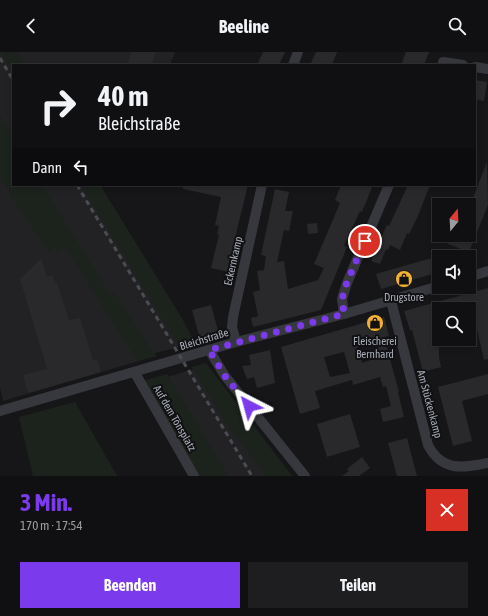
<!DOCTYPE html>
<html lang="de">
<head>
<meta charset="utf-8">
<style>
	:root { --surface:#101012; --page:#1e1e20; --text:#f1f3f6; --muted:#9c9d9f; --line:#303032; --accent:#7c3aed }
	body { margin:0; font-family:"Asap Condensed",sans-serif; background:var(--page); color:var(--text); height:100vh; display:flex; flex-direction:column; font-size:15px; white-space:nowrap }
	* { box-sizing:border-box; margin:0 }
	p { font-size:13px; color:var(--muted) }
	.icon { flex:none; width:22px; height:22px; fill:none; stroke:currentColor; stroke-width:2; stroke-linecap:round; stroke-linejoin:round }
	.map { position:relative; height:424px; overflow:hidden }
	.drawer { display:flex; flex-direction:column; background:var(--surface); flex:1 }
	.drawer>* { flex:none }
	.hud { position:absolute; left:12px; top:12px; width:464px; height:122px; border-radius:0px; box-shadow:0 2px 6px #0003,0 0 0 1px var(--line); background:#101012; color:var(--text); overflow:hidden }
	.needle { width:26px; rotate:18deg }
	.tools { position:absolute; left:432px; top:146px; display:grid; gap:8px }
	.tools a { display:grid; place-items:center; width:44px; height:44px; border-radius:0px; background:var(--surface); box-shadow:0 2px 6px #0003,0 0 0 1px var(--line); font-size:20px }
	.pin { position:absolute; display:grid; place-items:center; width:34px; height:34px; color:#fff; margin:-17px; border:2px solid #fff; border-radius:50%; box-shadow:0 1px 4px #0007 }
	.me { position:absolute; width:44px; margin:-22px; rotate:321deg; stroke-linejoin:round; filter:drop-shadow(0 0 3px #0008) }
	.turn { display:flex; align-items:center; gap:14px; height:84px; padding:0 20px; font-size:18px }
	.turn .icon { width:52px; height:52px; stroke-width:2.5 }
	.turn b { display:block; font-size:28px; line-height:34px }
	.then { display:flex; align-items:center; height:38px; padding:0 20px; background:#0003; gap:8px; font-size:15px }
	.round { display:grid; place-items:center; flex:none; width:42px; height:42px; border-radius:0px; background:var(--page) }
	.head { display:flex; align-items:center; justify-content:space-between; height:68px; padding:0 20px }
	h1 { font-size:24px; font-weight:700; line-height:30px; color:var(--accent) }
	.cta { display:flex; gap:8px; margin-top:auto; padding:8px 20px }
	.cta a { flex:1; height:46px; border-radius:0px; background:var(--accent); color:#fff; font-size:16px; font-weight:700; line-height:46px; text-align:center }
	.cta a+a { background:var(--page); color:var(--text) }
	header { display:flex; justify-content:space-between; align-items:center; height:52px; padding:0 20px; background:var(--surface); font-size:18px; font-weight:700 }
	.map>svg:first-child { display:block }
	.built { fill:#222225 }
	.green { fill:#1c231d }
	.building { fill:#29292c; fill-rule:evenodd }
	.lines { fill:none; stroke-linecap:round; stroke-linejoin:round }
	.minor { stroke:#37383d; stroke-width:10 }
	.rail { stroke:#4a4c52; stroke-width:3; stroke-dasharray:5 4; stroke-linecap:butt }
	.route { stroke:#7c3aed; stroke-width:7; stroke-dasharray:0 12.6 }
	.labels { text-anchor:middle; stroke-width:4; stroke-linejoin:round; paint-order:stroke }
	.street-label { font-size:11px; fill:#a8adb8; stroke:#111113 }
	.poi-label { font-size:11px; fill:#a8adb8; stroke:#111113 }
</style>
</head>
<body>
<header><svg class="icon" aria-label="back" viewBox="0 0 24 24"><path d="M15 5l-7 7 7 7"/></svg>Beeline<svg class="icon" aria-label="search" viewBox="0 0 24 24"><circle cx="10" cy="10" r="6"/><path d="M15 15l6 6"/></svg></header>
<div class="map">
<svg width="488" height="424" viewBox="0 0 488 424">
	<rect width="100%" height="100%" fill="#161618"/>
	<g class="built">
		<polygon points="0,0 175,0 170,13 13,13 13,96 0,75"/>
		<polygon points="0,128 10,137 49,199 53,194 37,133 100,133 181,265 196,293 180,296 179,295 155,301 156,304 3,349 0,336"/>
		<polygon points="206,311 258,381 292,424 199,424 167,322 168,325 193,317 192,315"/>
	</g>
	<g class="green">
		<polygon points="1,0 18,0 26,13 13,13 13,20"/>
		<polygon points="0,63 13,84 13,133 43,133 110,243 115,241 156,304 137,309 65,195 58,201 53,194 48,199 9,142 9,137 0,128"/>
		<polygon points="81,133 100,133 181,265 196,293 180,296"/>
		<polygon points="206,311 292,424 266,424 227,372 192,315"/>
		<polygon points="167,322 229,424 199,424 143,329"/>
		<polygon points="75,350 117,424 33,424 19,365"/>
	</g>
	<g class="building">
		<polygon points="132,0 156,0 151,13 134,13 128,10"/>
		<polygon points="263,0 285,0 279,13 257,13"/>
		<polygon points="316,0 337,0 332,13 310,13"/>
		<polygon points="406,0 429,0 424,13 401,13"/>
		<polygon points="475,28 487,30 484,49 475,47"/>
		<polygon points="487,110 488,153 469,200 448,192 452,183 469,183 469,156"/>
		<polygon points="183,133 248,133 233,194 235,194 229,220 211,216 219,183 217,182 219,174 215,173 221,145 183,137"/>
		<polygon points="341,133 373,133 362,160 360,159 344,194 347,195 321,258 253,275 251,266 258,264 253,240 260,238 257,219 264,218 266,204 261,203 275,137 289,140 285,159 293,159 289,179 284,178 277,210 284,209 288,237 318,228 324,216 314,212 340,151 335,148"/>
		<polygon points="408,133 430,133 417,166 409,182 407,181 400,198 390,193 388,198 386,197 380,212 371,209 387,173 389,174"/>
		<polygon points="317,171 318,181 308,182 307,172"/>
		<polygon points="435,205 439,220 381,237 376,222"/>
		<polygon points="41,207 47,225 52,223 56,232 57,231 69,268 80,266 93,308 97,307 101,320 28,341 23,323 47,317 20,227"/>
		<polygon points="488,236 488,307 484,308 475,269 469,271 469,257 439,257 439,305 441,315 423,320 412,278 410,278 404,259"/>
		<polygon points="211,253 220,286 201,291 192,258"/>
		<path d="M 384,265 L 389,284 L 384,285 L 399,340 L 398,340 L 404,365 L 383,370 L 380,357 L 391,354 L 386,334 L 383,335 L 380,325 L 353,333 L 352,328 L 315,339 L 320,356 L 300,362 L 281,295 ZM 375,288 L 380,305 L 362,311 L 357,293 ZM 344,300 L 350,321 L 330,325 L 324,305 Z"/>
		<polygon points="270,298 275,331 257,336 254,325 247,327 242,314 251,313 249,303"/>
		<polygon points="488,322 488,342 462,349 472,389 453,394 438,335"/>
		<polygon points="350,362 360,395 327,405 317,372"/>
		<polygon points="407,386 413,409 417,424 397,424 388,391"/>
		<polygon points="362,405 370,416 359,424 342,424 349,419 347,417"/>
	</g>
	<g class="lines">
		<g class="minor">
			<polyline points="443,10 463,13"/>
			<polyline points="293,13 298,0"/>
			<polyline points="475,15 488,17"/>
			<polyline points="469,225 488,219"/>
			<path d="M 391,249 L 428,393 C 442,420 463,416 488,411"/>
			<polyline points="344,262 342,247 347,231 389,133"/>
			<polyline points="236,290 232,275 233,265 262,133"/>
			<polyline points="209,298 225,324 305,424"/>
			<polyline points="135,321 194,424"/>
			<polyline points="0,359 236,290 344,262 439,234"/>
		</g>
		<g class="rail">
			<polyline points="0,6 13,28"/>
			<polyline points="77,133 252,424"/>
		</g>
	</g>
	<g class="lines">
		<polyline class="route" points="249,354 225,324 209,298 344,262 342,247 347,230 365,189"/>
	</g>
	<defs>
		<g id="shop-disc" transform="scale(0.9)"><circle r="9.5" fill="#f2b134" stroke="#111113"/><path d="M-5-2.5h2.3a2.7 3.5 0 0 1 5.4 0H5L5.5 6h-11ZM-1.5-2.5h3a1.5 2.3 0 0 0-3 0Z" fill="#111"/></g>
	</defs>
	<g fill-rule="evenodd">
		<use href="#shop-disc" x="404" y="227"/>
		<use href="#shop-disc" x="375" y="271"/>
	</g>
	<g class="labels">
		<g class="street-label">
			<text transform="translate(233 209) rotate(-77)" y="4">Eckernkamp</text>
			<text transform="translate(204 287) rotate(-17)" y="4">Bleichstraße</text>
			<text transform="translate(430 352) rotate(75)" y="4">Am Stückenkamp</text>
			<text transform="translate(175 366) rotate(60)" y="4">Auf dem Tönsplatz</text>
		</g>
		<g class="poi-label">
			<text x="404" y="249">Drugstore</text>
			<text x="375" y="293">Fleischerei<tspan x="375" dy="13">Bernhard</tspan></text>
		</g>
	</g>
</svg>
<div class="tools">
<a><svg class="needle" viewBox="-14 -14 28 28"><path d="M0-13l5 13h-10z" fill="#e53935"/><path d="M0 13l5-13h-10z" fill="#9c9d9f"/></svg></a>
<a><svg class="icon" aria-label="sound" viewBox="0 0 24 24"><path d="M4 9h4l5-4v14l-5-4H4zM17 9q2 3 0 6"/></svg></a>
<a><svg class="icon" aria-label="search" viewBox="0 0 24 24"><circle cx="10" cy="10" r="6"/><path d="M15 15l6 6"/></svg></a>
</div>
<div class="pin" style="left:365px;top:189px;background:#d93025"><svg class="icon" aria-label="arrive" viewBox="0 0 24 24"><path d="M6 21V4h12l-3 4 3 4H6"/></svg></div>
<svg class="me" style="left:249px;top:354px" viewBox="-20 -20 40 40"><path d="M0-17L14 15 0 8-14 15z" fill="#7c3aed" stroke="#fff" stroke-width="4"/></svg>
<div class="hud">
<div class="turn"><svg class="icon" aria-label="right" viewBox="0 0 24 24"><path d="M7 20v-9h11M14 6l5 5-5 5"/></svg><div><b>40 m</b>Bleichstraße</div></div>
<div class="then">Dann<svg class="icon" aria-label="left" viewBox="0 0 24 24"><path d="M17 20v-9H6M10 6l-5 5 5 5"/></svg></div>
</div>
</div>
<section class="drawer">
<div class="head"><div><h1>3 Min.</h1><p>170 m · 17:54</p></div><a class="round" style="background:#d93025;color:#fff"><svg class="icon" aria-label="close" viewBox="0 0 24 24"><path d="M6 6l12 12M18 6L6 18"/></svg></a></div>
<div class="cta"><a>Beenden</a><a>Teilen</a></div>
</section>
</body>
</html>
